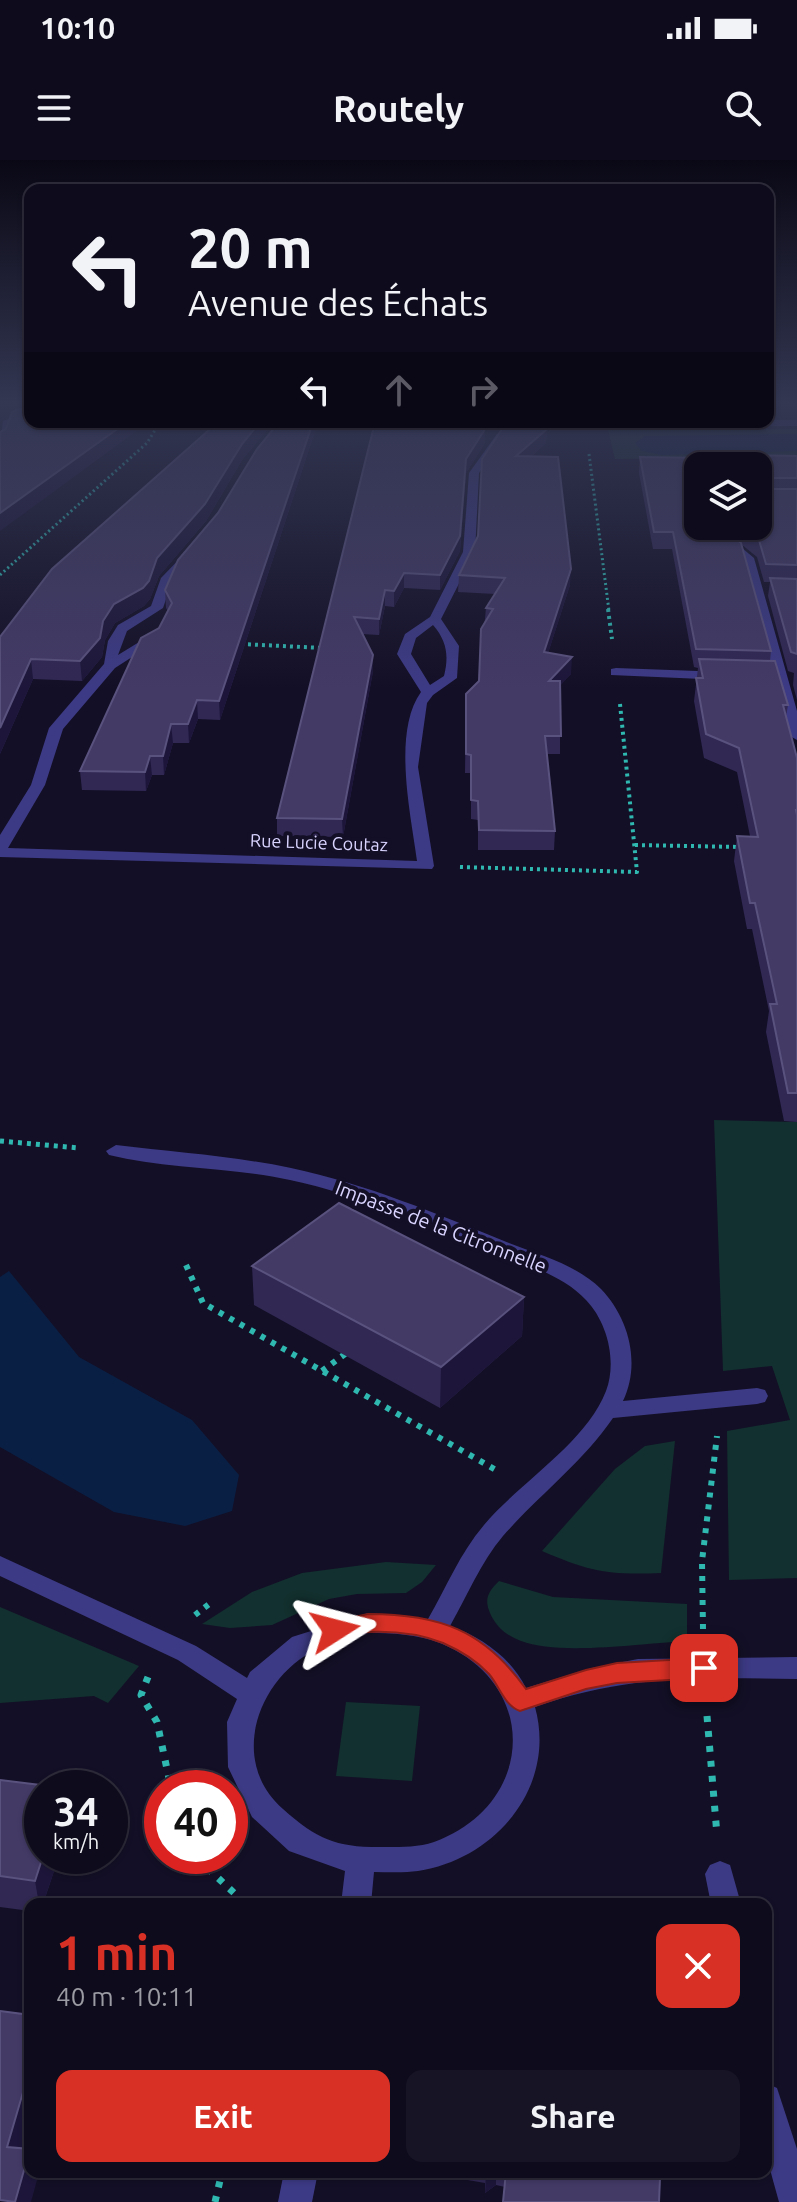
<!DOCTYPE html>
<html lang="en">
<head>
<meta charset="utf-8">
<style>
	:root { --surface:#0e0b1c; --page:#171425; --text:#f1f3f6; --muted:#9b9ba3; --line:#2e2b3b; --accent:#d93025 }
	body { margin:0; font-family:Ubuntu,sans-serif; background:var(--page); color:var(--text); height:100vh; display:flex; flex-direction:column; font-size:30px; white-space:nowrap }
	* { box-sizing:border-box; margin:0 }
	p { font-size:26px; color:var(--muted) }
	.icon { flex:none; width:44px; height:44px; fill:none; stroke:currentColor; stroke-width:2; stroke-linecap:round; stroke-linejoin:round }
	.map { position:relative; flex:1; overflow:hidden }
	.details { position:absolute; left:24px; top:1738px; width:748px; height:280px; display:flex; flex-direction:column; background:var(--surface); border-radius:16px; box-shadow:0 2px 6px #0004,0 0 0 2px var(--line) }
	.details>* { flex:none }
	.top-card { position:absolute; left:24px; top:24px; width:750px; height:244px; border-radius:16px; box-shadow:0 2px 6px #0004,0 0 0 2px var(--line); background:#0e0b1c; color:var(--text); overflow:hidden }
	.fabs { position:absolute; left:684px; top:292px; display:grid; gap:16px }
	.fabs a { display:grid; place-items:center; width:88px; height:88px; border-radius:16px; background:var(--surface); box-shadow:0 2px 6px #0004,0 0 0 2px var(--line); font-size:40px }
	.speed { position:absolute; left:24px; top:1610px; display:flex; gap:16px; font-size:40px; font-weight:700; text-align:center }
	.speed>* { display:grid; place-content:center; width:104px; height:104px; border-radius:50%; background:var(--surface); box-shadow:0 2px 6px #0004,0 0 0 2px var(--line); line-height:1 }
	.speed small { font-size:20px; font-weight:400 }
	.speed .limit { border:12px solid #d22; background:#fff; color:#111 }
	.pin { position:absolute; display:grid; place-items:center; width:68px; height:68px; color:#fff; margin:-34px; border-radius:16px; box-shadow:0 4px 12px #0006 }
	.me { position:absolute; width:88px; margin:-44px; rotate:81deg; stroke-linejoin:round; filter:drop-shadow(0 0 6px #0008) }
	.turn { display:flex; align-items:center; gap:28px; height:168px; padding:0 32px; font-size:36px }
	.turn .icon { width:104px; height:104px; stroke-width:2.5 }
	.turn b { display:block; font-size:56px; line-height:68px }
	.lanes { display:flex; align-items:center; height:76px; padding:0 32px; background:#0003; justify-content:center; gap:40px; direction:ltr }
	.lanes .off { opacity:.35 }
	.round { display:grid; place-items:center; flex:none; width:84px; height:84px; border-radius:16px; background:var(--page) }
	.head { display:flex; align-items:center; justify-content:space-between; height:136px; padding:0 32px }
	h1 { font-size:48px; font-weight:700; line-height:60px; color:var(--accent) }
	.primary-button { display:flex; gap:16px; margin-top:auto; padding:16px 32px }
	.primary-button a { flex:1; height:92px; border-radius:16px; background:var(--accent); color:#fff; font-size:32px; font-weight:700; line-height:92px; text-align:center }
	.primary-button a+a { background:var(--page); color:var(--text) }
	.status { display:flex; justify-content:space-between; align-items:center; height:56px; padding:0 40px; background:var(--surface); direction:ltr }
	.status svg { height:22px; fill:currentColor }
	header { display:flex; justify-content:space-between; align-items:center; height:104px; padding:0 32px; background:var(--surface); font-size:36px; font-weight:700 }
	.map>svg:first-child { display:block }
	.green { fill:#12302f }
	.water { fill:#0a1f44 }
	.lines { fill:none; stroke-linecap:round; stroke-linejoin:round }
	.path-far4 { stroke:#2fb8b0; stroke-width:3; stroke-dasharray:2 3; stroke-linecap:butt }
	.path-far3 { stroke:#2fb8b0; stroke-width:4; stroke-dasharray:3 4; stroke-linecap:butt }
	.path-far2 { stroke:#2fb8b0; stroke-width:5; stroke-dasharray:4 5; stroke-linecap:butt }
	.path-far1 { stroke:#2fb8b0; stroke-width:6; stroke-dasharray:5 7; stroke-linecap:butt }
	.path { stroke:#2fb8b0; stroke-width:7; stroke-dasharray:6 9; stroke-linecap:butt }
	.minor { fill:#3d3a85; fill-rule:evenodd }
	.wall { fill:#312854; fill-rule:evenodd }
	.shaded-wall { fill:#1d163a }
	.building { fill:#433a66; stroke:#5a527e; stroke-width:2 }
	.route { fill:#d93025; stroke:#8d1f18; stroke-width:2 }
	.labels { text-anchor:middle; stroke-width:8; stroke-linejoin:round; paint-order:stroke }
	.far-street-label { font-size:18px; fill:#d9d4ff; stroke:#130f26 }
	.street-label { font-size:20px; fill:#d9d4ff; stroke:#130f26 }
</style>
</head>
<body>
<div class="status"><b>10:10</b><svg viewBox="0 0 49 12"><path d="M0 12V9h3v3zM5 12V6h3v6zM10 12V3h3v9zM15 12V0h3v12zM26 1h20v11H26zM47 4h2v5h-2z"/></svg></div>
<header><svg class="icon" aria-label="menu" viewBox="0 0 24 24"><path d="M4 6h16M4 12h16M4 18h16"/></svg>Routely<svg class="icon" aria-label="search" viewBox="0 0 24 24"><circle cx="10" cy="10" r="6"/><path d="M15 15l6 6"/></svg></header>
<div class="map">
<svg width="797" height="2042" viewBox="0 0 797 2042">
	<rect width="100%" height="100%" fill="#130f26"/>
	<g class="green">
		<polygon points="797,269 797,297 615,299 608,270"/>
		<polygon points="714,960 797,962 797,1418 729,1420 727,1271 790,1260 772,1206 723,1211"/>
		<path d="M 675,1281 L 661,1413 C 607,1415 591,1412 542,1391 L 615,1309 L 645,1286 Z"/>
		<polygon points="386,1402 436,1405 422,1422 406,1433 357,1434 329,1439 272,1465 230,1468 202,1464 252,1432 302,1413"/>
		<path d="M 499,1421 L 553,1437 L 687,1444 L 687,1481 C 644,1483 559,1496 521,1481 C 507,1476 496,1467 490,1453 C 484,1439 488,1432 499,1421 Z"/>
		<polygon points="0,1447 139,1506 108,1543 94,1536 0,1543"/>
		<polygon points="346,1542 420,1546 412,1621 336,1616"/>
	</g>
	<g class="water">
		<polygon points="797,274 797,291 662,295 642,291 635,283 645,276"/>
		<polygon points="9,1111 79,1197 192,1260 239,1315 232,1351 185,1366 114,1352 0,1287 0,1117"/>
	</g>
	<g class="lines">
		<g class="path-far4">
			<polyline points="589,294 609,451"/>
			<polyline points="0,415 147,283 160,262"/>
		</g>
		<g class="path-far3">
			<polyline points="608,449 612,479"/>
			<polyline points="241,484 323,488"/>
			<polyline points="635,685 740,687"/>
			<polyline points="460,707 637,712 620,544"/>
		</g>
		<polyline class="path-far2" points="0,981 79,988"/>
		<g class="path-far1">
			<polyline points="186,1105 203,1143 496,1310"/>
			<polyline points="322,1211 349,1191"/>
			<polyline points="195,1455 213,1441"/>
			<polyline points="703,1469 702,1401 717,1276"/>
		</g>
		<g class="path">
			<polyline points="148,1517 141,1535 157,1562 171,1628"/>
			<polyline points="707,1556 717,1675"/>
			<polyline points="199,1696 204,1705 246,1744"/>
			<polyline points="215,2042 222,2012"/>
		</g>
		<g class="minor">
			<polygon points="30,251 30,257 11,265 5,283 0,286 3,261"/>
			<polygon points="768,260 797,260 797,266 590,268 430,265 425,262"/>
			<path d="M 497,274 L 502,277 L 479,313 L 475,392 L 441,459 L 459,486 L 457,518 L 433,535 L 427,543 L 418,607 L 434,706 L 432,709 L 0,697 L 0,675 L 31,625 L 49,568 L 104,504 L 108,481 L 118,465 L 151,446 L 161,418 L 190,388 L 196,392 L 173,419 L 163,448 L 127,471 L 118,495 L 149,476 L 160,479 L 115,508 L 63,569 L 45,625 L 8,688 L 417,701 C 411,655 392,572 421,532 L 397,494 L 405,474 L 430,457 L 463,392 L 469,313 ZM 433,465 C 447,481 449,496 444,516 L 430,525 L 411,494 L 416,478 Z"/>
			<polygon points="720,366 732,366 736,383 754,398 797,551 797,580 790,576 742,399 725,384"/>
			<polygon points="616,508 725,512 732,516 725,520 611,515 611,509"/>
			<path d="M 116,985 C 174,992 233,996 291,1008 C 367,1024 437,1054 509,1083 C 540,1095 577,1105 601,1129 C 629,1158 641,1204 623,1241 L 757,1228 L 765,1230 L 768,1236 L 765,1242 L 757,1244 L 613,1258 C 582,1303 539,1335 503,1376 C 481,1402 467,1436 450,1466 C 482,1477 511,1498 526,1528 L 592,1508 L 638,1499 L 797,1497 L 797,1519 C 699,1518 630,1514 535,1547 C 557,1626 496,1699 418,1711 C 404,1713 388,1712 374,1712 L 371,1744 L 341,1744 L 345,1711 L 289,1691 L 252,1657 L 228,1607 L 227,1562 L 237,1539 L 178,1500 L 0,1416 L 0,1396 L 196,1486 L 247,1518 L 250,1512 L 292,1477 L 368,1453 L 428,1459 C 446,1428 460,1393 484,1365 C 519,1323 586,1283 606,1231 C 617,1202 608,1163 586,1140 C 563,1115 526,1105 496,1093 C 428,1066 361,1035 290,1020 C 231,1007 165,1009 109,995 L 106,991 ZM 368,1473 C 392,1473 417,1474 440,1483 C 541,1524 535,1645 434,1682 C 419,1687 403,1687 387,1687 C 338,1688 319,1681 283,1649 C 230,1603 255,1524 311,1492 C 327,1483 350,1479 368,1473 Z"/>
			<polygon points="720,1701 730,1705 741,1744 711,1744 705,1714 710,1705"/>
			<polygon points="766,1923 777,1928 797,1989 797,2042 779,2042 766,1995"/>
			<polygon points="284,2012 318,2012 312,2042 278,2042"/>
		</g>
	</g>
	<g class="wall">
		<polygon points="218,262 266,262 267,270 242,300 206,361 159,416 150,439 144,446 115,463 105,480 102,497 82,521 33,519 0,594 0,477"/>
		<polygon points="375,262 452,269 485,283 466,313 460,391 440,430 404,428 394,447 385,446 379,475 362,474 373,495 373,511 343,677 277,676 277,658"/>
		<polygon points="547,269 546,283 532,296 570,425 548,493 571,514 560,525 560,594 547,594 555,671 554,690 478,690 478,660 471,659 471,613 465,613 466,534 479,521 486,448 495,434 458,432 459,415 478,376"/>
		<polygon points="315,271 220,560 198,559 189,583 173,583 164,615 152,615 146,631 82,630 80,611 168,451 166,448 165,430 218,353"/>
		<path d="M 714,294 L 797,296 L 797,540 L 793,525 L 794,513 L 788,511 L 768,436 L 770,422 L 764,422 L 757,397 L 741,384 L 771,491 L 770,501 L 788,545 L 786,557 L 797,598 L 797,962 L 784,961 L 766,872 L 769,851 L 752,769 L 747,769 L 734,701 L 737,676 L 750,676 L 737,612 L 704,598 L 694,541 L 698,508 L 694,507 L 672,389 L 653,389 L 639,313 L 640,297 L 714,298 ZM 698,306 L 758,366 L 733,366 L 739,381 L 725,369 Z"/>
		<polygon points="252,1106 524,1137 522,1176 440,1248 254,1145"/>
		<polygon points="0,1620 59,1696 43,1744 30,1744 30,1751 0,1747"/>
		<polygon points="450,2012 622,2012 505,2027 496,2025 485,2033 485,2023 450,2017"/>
	</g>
	<g class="shaded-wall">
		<polygon points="127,262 137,262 138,270 0,371 0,353"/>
		<polygon points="260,262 266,262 267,270 242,300 206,361 159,416 150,439 144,446 115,463 105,480 102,497 82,521 80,501 114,444 157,398 242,284"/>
		<polygon points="313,262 315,262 315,271 220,560 219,541"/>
		<polygon points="485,269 485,283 466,313 460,391 440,430 440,415 466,299"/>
		<polygon points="547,269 546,283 516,311 516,296"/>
		<polygon points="571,409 570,425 543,509 544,492"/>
		<polygon points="404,413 404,428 394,447 394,431"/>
		<polygon points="385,430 385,446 379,475 379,459"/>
		<polygon points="373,495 373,511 343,677 342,659"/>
		<polygon points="572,497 571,514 548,539 549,521"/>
		<polygon points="31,499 33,519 0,594 0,568"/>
		<polygon points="197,540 198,559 189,583 188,564"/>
		<polygon points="171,564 173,583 164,615 163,596"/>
		<polygon points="150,596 152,615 146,631 145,612"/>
		<polygon points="524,1137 522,1176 440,1248 441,1207"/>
		<polygon points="43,1696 59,1696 43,1744 39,1744 35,1721"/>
		<polygon points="30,1919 30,1961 14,2017 7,1987 26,1922"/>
		<polygon points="30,1990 30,2012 35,2012 37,2020 31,2042 15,2042"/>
		<polygon points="486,2012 496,2012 496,2025 485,2033"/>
	</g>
	<g class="building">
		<polygon points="20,249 30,249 30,262 127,262 0,353 0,272 6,269 12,252"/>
		<polygon points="218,262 260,262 242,284 205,344 157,398 149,421 143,428 114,444 103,461 100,478 80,501 31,499 0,568 0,477 52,409"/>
		<polygon points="279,262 313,262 219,541 197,540 188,564 171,564 163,596 150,596 145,612 80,611 141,478 159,468 172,443 165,430 178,400 218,353 257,289"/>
		<polygon points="375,262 452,262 452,269 485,269 466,299 460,376 440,415 404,413 394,431 385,430 379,459 354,457 373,495 342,659 277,658"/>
		<polygon points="502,269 547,269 516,296 558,297 571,409 544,492 572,497 549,521 560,521 561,576 545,576 555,671 479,670 478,641 471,640 471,595 466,594 466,534 479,521 481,469 493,449 486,448 505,418 459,415 478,376 482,299"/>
		<polygon points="714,294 797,296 797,318 760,318 758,327 758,306 698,306 698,366 724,366 725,369 741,383 771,491 696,489 673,372 654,372 640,297 715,298"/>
		<polygon points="758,329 797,329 797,405 766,404 759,380 742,366 758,366"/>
		<polygon points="770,418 797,419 797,494 791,492"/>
		<polygon points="699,499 775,501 788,545 783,545 797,598 797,650 796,650 797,655 797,933 788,933 770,844 777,844 755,743 750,743 737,676 758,677 739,588 706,574 696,518 703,518"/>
		<polygon points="339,1043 524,1137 441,1207 252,1106"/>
		<polygon points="0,1620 65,1628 42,1628 42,1696 43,1696 35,1721 0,1716"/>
		<polygon points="0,1851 30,1855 30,1919 26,1922 7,1987 30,1989 15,2042 0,2040"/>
		<polygon points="506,2012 622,2012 660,2018 659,2042 503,2042"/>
	</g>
	<linearGradient id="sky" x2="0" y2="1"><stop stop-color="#0a0815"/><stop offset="0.46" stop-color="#333752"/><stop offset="1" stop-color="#333752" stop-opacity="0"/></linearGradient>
	<rect width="797" height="529" fill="url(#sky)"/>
	<path class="route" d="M 368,1454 C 439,1454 484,1470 526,1529 L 586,1510 L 617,1503 L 704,1498 L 712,1501 L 716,1508 L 712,1515 L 704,1518 L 617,1523 L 586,1529 L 520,1551 C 504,1545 500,1527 489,1514 C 477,1501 459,1490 443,1483 C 420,1474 393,1471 369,1472 C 355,1473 341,1481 327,1476 L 323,1470 L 327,1463 Z"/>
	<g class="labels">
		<g class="far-street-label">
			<text transform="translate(319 683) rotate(2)" y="6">Rue Lucie Coutaz</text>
		</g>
		<g class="street-label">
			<text transform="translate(441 1067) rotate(21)" y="7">Impasse de la Citronnelle</text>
		</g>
	</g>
</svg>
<div class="fabs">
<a><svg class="icon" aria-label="layers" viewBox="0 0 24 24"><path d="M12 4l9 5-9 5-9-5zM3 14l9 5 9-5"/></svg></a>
</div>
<div class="speed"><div>34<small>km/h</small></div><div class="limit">40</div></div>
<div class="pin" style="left:704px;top:1508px;background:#d93025"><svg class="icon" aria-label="arrive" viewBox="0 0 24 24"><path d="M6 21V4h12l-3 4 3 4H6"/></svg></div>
<svg class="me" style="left:335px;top:1470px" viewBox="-20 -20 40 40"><path d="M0-17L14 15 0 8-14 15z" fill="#d93025" stroke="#fff" stroke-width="4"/></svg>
<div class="top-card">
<div class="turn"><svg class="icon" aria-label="left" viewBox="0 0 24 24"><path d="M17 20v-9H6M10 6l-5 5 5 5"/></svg><div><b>20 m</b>Avenue des Échats</div></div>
<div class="lanes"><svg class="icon" aria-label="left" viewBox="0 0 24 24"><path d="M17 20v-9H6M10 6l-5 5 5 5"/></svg><svg class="icon off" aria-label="ahead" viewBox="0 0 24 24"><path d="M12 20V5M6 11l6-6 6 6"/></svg><svg class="icon off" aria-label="right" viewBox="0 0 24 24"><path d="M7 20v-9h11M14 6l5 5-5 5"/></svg></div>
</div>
<section class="details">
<div class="head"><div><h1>1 min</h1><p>40 m · 10:11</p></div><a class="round" style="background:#d93025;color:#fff"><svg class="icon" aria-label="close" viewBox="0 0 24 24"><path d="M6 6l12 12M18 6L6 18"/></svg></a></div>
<div class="primary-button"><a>Exit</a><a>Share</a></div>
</section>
</div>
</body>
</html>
